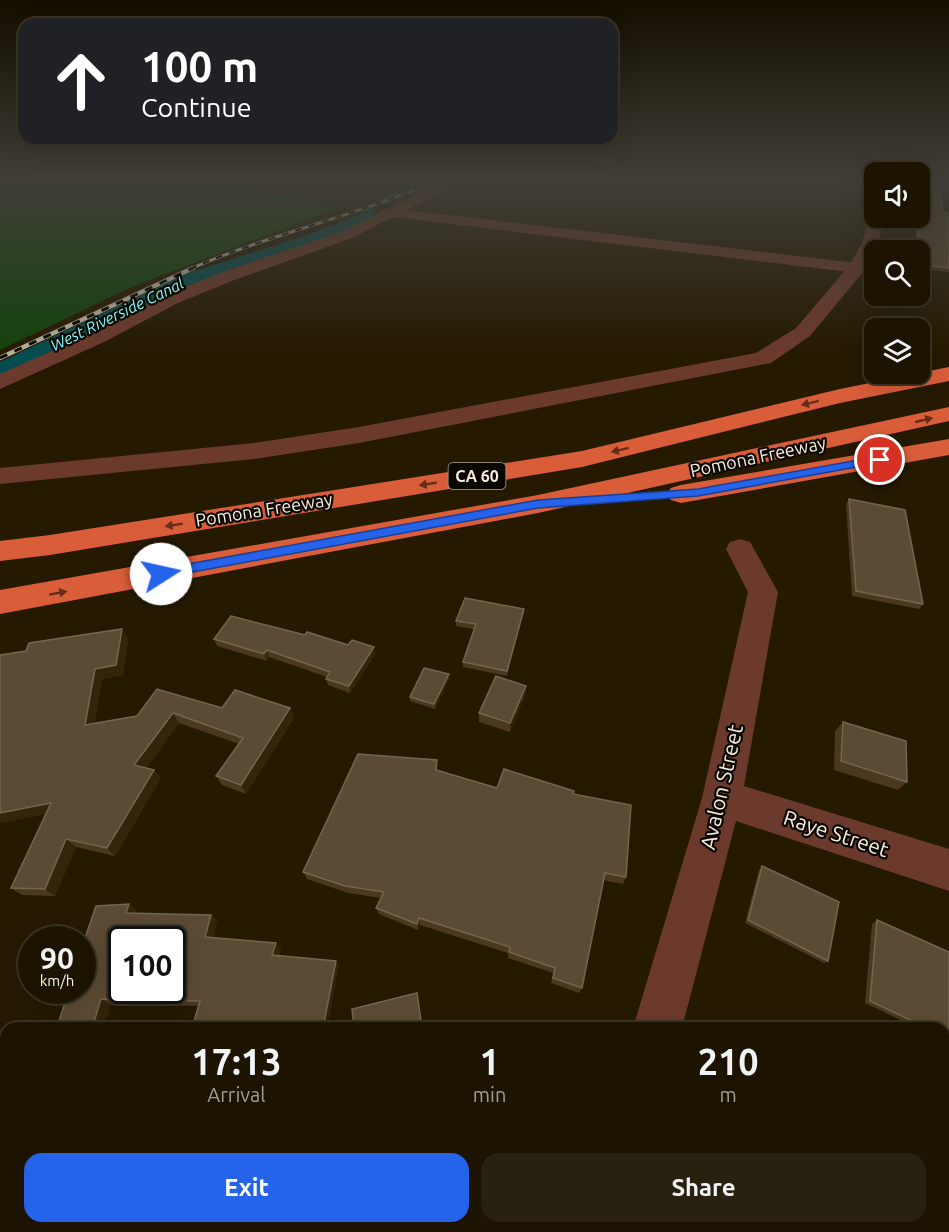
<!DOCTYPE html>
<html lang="en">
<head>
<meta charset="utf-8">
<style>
	:root { --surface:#1c1400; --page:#29210f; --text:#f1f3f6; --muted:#a09e99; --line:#3a3322; --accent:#2563eb }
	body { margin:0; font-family:Ubuntu,sans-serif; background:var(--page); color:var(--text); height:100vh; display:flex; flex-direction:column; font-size:22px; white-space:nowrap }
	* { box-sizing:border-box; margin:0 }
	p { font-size:20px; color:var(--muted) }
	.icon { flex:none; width:33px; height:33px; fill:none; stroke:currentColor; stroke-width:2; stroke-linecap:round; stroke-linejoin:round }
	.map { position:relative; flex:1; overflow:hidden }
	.side { position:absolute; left:0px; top:1022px; width:950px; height:212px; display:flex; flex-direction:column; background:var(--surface); border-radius:18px 18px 0 0; box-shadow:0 6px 24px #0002,0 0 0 2px var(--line) }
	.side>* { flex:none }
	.hud { position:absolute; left:18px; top:18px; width:600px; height:126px; border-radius:18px; box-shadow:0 6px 24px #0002,0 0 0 2px var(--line); background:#202124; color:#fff; overflow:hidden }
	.buttons { position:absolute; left:864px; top:162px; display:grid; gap:12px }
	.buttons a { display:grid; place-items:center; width:66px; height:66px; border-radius:12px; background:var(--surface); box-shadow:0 6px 24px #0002,0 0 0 2px var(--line); font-size:30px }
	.speed { position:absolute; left:18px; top:926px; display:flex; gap:12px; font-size:30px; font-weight:700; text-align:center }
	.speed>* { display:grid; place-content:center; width:78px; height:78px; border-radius:50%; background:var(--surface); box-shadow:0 6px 24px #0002,0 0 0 2px var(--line); line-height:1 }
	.speed small { font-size:15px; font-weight:400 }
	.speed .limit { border:3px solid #111; border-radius:9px; background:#fff; color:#111 }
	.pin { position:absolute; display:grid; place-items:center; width:51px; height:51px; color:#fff; margin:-26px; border:3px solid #fff; border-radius:50%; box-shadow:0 2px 6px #0007 }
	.me { position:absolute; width:66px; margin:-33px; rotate:80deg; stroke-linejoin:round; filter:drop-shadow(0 0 4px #0008) }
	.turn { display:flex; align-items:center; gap:21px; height:126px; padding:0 24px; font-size:27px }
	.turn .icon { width:78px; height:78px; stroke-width:2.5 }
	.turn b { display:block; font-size:42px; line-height:51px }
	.eta { display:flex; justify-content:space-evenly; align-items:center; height:102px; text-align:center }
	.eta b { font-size:36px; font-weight:700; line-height:42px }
	.action { display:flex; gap:12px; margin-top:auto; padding:12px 24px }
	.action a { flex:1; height:69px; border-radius:18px; background:var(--accent); color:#fff; font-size:24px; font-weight:700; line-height:69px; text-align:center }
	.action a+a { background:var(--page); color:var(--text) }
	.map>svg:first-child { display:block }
	.green { fill:#14420d }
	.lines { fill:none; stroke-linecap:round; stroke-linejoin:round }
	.canal { fill:#044c4f; fill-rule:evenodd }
	.minor { fill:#6c3a2c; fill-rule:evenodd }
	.tertiary { fill:#6c3a2c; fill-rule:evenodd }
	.motorway { fill:#d95d39; fill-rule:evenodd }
	.rail-far1-casing { stroke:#b8b09c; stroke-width:3 }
	.rail-casing { stroke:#b8b09c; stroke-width:4.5 }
	.rail-far1 { stroke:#0a0600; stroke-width:2; stroke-dasharray:7; stroke-linecap:butt }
	.rail { stroke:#0a0600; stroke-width:3; stroke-dasharray:8; stroke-linecap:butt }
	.wall { fill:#4a381f }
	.shaded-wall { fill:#33240a }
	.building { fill:#5c4b34; stroke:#74654e; stroke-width:1.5; fill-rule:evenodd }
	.oneway { fill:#672d1a }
	.route { fill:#2563eb; stroke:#184099; stroke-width:1.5 }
	.labels { text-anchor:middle; stroke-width:4.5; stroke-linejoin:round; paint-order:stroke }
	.far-water-label { font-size:16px; font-style:italic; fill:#7ff7fb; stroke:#0a0600 }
	.shield { fill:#0a0600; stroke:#aea89b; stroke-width:1.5 }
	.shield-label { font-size:16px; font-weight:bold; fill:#f5eedd }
	.street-label { font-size:18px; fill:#f5eedd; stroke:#0a0600 }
	.near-street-label { font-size:21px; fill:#f5eedd; stroke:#0a0600 }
</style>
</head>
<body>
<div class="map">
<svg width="949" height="1232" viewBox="0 0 949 1232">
	<rect width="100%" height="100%" fill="#251a00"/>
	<polygon class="green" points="0,181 223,181 338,208 134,286 0,350"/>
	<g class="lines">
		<g class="canal">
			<polygon points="410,181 426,181 389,203 379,203 377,200"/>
			<polygon points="369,208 376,212 369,221 315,242 197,282 0,376 0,362 185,274 305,236 359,215 364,209"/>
		</g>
		<g class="minor">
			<polygon points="444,181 462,181 407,210 857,263 863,264 865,268 863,272 857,273 393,217 352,238 229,282 178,303 104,342 0,389 0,374 90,334 166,295 217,274 340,232"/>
			<polygon points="740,539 750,542 778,592 744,786 949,849 949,891 736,821 682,1028 633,1028 702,798 748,592 726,549 730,542"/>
			<polygon points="572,1227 630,1227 628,1232 570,1232"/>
		</g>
		<polygon class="tertiary" points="874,214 874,218 885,218 878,243 863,272 810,336 771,363 359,443 254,459 0,484 0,468 254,443 359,427 756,353 796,328 849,266 862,243 869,218"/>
		<g class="motorway">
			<polygon points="949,367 949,381 840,403 582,467 50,555 0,561 0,541 50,535 582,451 840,389"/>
			<polygon points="949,407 949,421 538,513 0,614 0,590 538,495"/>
			<polygon points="949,439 949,455 681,503 671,500 667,494 671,488 681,485"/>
		</g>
		<g class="rail-far1-casing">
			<path id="rail-far1" d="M 190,269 C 270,234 356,216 436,181"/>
		</g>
		<g class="rail-casing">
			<polyline id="rail" points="0,358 193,268"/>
		</g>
		<use href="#rail-far1" class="rail-far1"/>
		<use href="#rail" class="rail"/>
	</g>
	<g class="wall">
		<polygon points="943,212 949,221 949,272 920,268 920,250 917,250 915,218 920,218"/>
		<polygon points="849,499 923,604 919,609 852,596 846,504"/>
		<polygon points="524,609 523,614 507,676 463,667 463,662 474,629 456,626 456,621"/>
		<polygon points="128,639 123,675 102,679 94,724 222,708 290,708 294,718 246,794 222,785 216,776 239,744 179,723 146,768 154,770 161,778 115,856 76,847 55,896 22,895 11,888 46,814 0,823"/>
		<polygon points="214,639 348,645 375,654 350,693 328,685 326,679 327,677 269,657 267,661 217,646"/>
		<polygon points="449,674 449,679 435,709 410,701 410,697"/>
		<polygon points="526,686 525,695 510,732 479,722 479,713"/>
		<polygon points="843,722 907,782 898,790 834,770 835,731"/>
		<polygon points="438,769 438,771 497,788 573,794 626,877 623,884 603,880 582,988 579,993 551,983 553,973 508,958 508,953 420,925 418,930 379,914 376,908 381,898 348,893 307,879 303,872"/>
		<polygon points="762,866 828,961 824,963 745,923 759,870"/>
		<polygon points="129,904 137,911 136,913 211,915 217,921 213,938 276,943 281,949 279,956 339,966 199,1006 111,1004 104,1027 67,1028 58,1024"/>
		<polygon points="877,920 949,952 949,1043 944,1040 944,1028 917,1028 865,1003 872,924"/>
	</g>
	<g class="shaded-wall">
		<polygon points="524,609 523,614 507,676 507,671"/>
		<polygon points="122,629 128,639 123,675 102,679 92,735 85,725 95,669"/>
		<polygon points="374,647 375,654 350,693 349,686"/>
		<polygon points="267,650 269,657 267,661 264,654"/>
		<polygon points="449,674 449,679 435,709 434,704"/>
		<polygon points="526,686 525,695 510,732 510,723"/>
		<polygon points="290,708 294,718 246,794 241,785"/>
		<polygon points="173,713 179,723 142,774 134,765"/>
		<polygon points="154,770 161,778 115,856 107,848"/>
		<polygon points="51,803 60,811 0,823 0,813"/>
		<polygon points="66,839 76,847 55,896 45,889"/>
		<polygon points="129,904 137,911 134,920 126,913"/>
		<polygon points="211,915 217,921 212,943 205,937"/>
		<polygon points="419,918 420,925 418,930 417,924"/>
		<polygon points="276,943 281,949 277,961 272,955"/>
		<polygon points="336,961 339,966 327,1028 323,1028"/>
		<polygon points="417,993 419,999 423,1028 422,1028"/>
		<polygon points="101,999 111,1004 104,1027 94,1022"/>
	</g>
	<g class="building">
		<polygon points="920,184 939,187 943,212 947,213 949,221 949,268 920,264 917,218 920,218"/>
		<polygon points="849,499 905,510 923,604 856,591"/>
		<polygon points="465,598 524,609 507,671 463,662 476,624 456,621"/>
		<polygon points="231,616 305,635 307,632 348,645 352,640 374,647 349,686 326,679 330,672 267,650 264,654 214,639"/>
		<polygon points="122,629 116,665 95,669 85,725 137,716 157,689 222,708 235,690 290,708 241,785 216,776 243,738 173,713 134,765 154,770 107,848 66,839 45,889 11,888 51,803 0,813 0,655 26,651 29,643"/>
		<polygon points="424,668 449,674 434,704 410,697"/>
		<polygon points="496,676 526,686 510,723 479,713"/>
		<polygon points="843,722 906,741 907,782 841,761"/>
		<polygon points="358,754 437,760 436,770 497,788 504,769 574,791 573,794 631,805 626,877 605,873 582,988 553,978 555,968 509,952 510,947 419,918 417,924 376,908 384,892 345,886 303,872"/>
		<polygon points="762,866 839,902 828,961 748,920"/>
		<path d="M 129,904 L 126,913 L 211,915 L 205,937 L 276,943 L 272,955 L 336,961 L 323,1028 L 192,1028 L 200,1001 L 101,999 L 94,1022 L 58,1024 L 69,990 L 82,990 L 82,947 L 96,906 ZM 122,939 L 172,939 L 172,990 L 122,990 Z"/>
		<polygon points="877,920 949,952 949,1038 944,1035 944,1028 927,1028 870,1001"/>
		<polygon points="417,993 422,1028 354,1028 352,1009"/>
		<polygon points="3,1074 6,1074 6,1194 0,1194 0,1080"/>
		<polygon points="88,1227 104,1227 103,1229"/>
		<polygon points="264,1227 402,1227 401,1232 262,1232"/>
	</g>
	<defs><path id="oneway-solid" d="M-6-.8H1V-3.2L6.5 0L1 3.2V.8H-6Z" transform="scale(1.5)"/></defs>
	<g class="oneway">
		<use href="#oneway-solid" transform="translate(810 403) rotate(166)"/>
		<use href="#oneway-solid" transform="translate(924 420) rotate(-13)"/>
		<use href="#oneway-solid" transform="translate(620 450) rotate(166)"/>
		<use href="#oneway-solid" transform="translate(428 484) rotate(171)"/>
		<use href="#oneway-solid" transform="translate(174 525) rotate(171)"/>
		<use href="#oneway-solid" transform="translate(58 593) rotate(-10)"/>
	</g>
	<linearGradient id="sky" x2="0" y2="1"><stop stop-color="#140e00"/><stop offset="0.51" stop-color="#403e37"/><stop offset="1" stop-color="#403e37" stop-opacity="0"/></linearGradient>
	<rect width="949" height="354" fill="url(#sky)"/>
	<polygon class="route" points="880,456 886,460 884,462 698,496 538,508 161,578 155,574 161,569 538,500 698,489"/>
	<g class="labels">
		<g class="far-water-label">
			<text transform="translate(117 314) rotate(-26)" y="6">West Riverside Canal</text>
		</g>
		<rect class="shield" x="448.5" y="463" width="57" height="26" rx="4.5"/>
		<g class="shield-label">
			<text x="477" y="482">CA 60</text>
		</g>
		<g class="street-label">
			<text transform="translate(758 457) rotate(-12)" y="6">Pomona Freeway</text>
			<text transform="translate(264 510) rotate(-9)" y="6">Pomona Freeway</text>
		</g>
		<g class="near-street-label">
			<text transform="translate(722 787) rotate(-77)" y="7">Avalon Street</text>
			<text transform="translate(836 834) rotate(18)" y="7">Raye Street</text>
		</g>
	</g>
</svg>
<div class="buttons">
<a><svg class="icon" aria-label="sound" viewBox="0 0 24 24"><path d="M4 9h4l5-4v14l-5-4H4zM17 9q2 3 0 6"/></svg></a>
<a><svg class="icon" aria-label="search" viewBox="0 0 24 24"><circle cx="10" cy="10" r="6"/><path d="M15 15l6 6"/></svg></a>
<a><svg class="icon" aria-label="layers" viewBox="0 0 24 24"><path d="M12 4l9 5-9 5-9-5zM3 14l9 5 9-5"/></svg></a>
</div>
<div class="speed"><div>90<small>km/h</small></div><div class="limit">100</div></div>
<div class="pin" style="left:880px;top:460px;background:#d93025"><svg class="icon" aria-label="arrive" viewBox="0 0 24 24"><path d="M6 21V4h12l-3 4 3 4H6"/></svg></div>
<svg class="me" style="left:161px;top:574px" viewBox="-20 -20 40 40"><circle r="19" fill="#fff"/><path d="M0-13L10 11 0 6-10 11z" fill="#2563eb"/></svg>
<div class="hud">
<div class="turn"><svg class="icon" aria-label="ahead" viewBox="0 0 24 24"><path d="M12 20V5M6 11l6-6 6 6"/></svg><div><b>100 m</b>Continue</div></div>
</div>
<section class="side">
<div class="eta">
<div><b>17:13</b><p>Arrival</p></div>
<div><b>1</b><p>min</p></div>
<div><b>210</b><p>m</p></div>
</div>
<div class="action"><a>Exit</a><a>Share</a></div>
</section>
</div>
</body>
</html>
